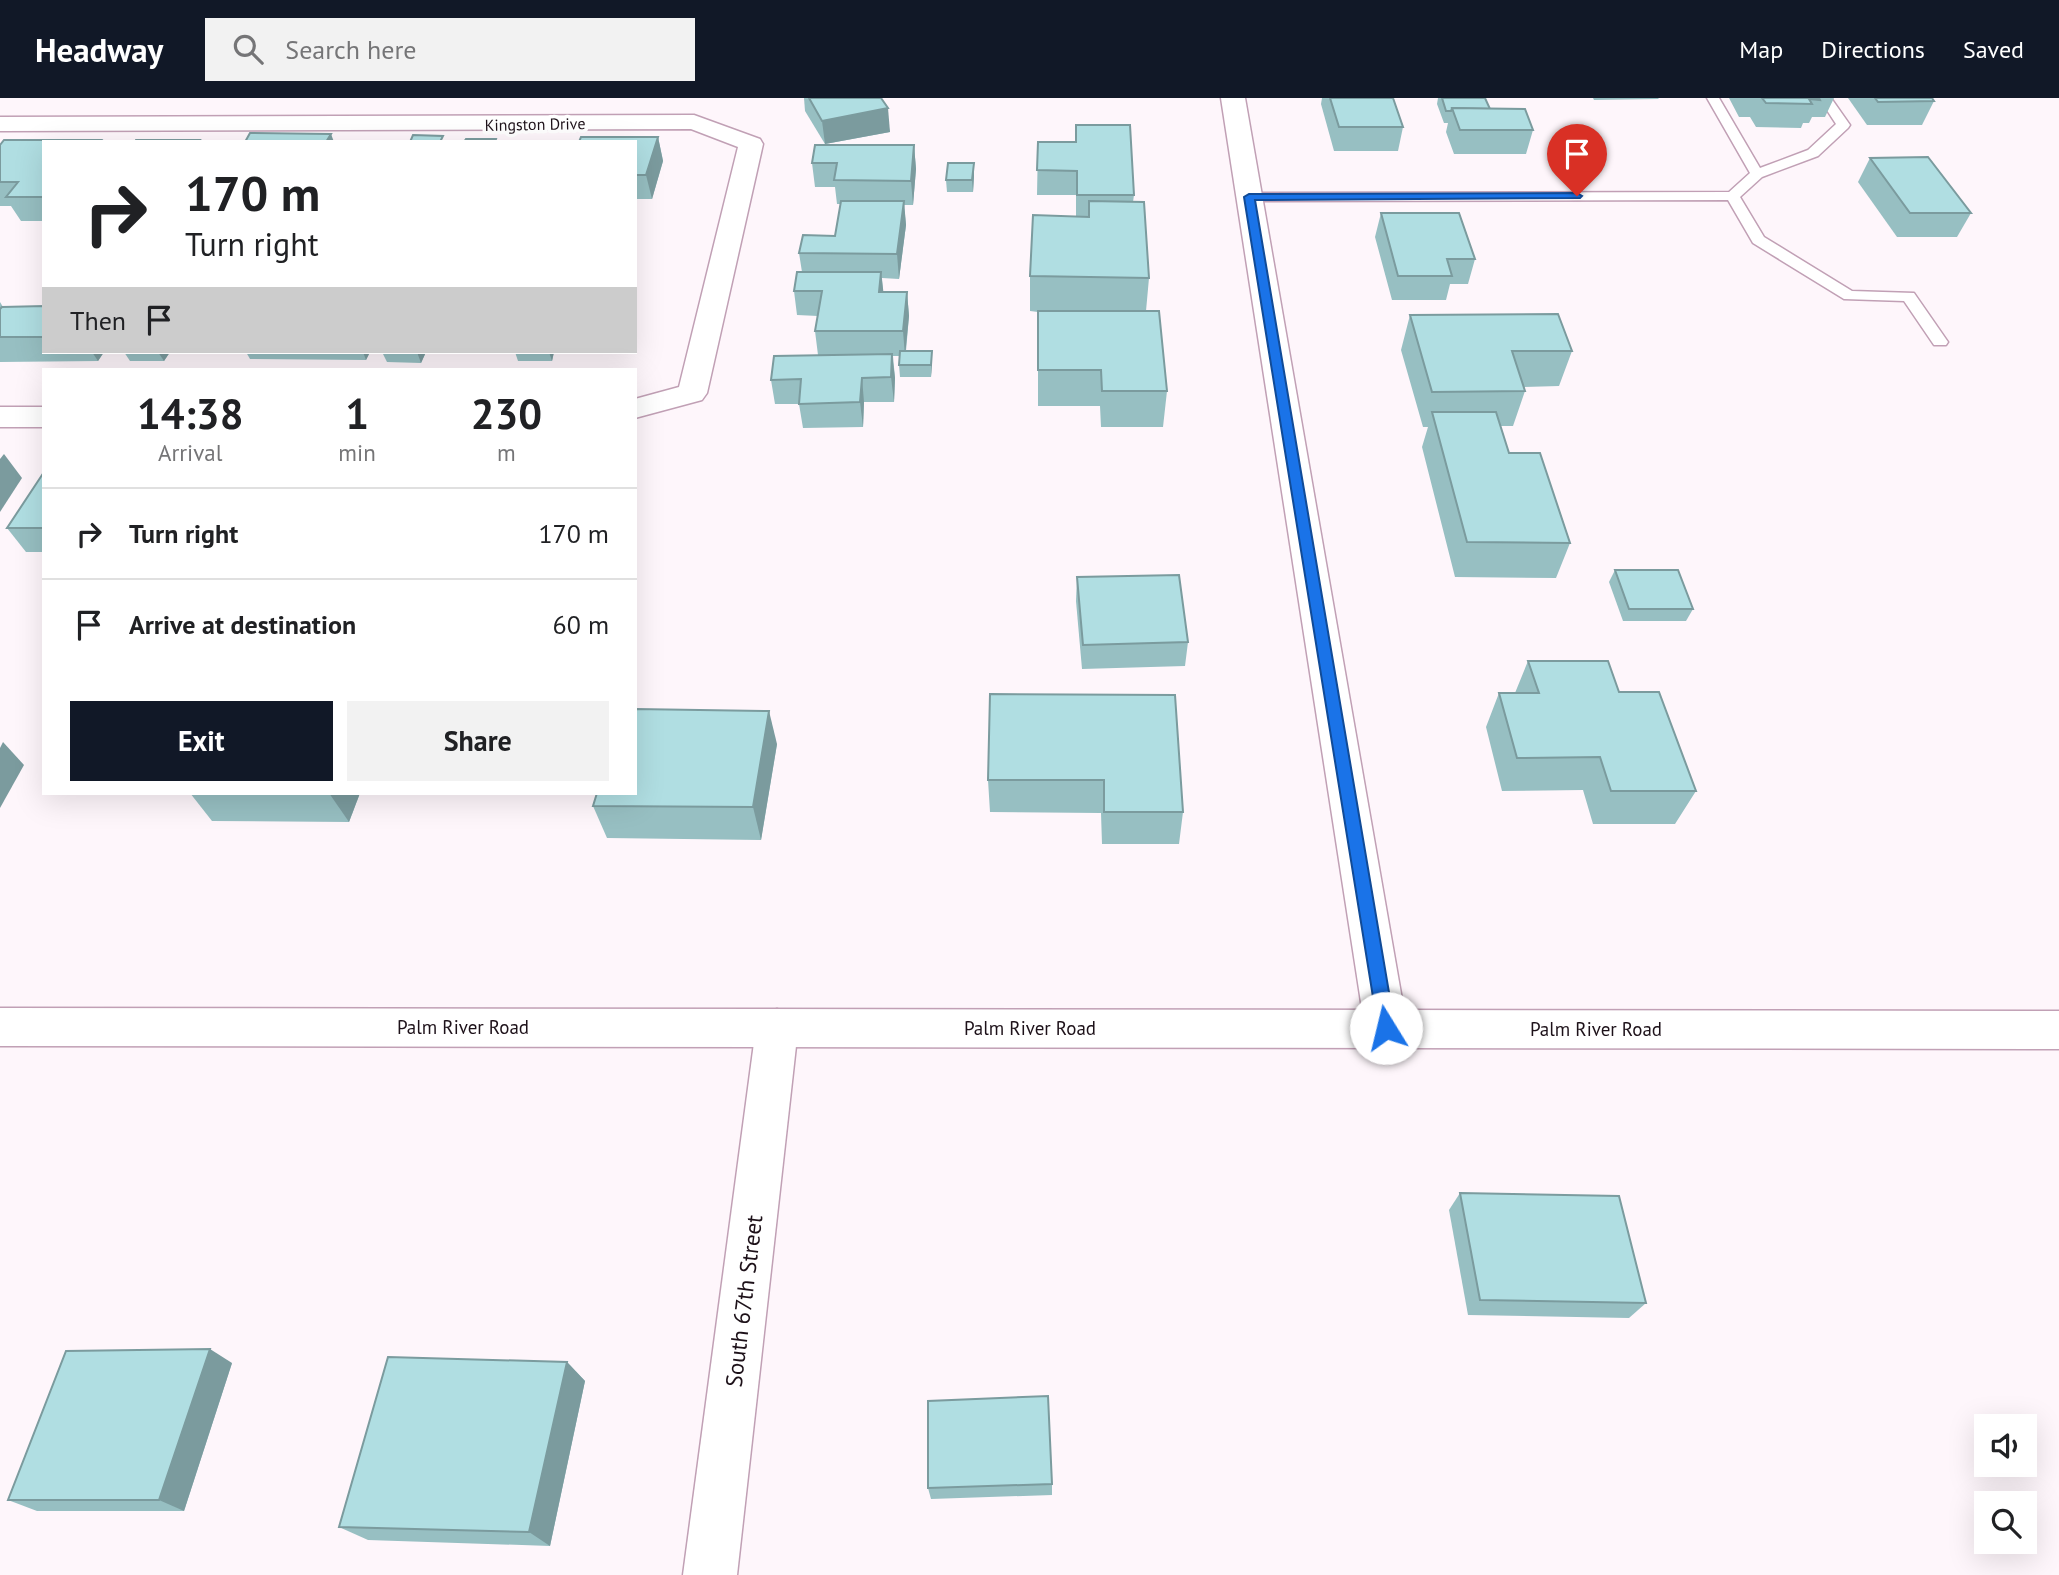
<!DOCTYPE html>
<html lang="en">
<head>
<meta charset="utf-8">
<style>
	:root { --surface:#fff; --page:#f2f2f2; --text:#202124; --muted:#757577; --line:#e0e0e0; --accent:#111827 }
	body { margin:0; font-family:"PT Sans",sans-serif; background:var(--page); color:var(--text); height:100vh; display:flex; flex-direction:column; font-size:26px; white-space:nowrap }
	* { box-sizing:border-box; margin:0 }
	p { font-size:23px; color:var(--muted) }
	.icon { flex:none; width:38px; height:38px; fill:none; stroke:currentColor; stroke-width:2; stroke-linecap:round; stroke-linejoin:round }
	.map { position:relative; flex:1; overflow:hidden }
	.details { position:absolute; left:42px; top:270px; width:595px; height:427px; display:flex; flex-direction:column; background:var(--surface); border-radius:0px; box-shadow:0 7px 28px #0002 }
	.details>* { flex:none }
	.hud { position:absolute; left:42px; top:42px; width:595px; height:214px; border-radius:0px; box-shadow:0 7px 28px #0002; background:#fff; color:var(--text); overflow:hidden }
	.tools { position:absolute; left:1974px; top:1316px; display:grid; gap:14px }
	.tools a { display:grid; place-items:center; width:63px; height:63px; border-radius:0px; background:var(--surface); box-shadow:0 7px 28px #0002; font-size:35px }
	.pin { position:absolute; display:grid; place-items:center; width:60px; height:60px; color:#fff; margin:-72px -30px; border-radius:50% 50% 50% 0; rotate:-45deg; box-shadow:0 0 7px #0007 }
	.pin .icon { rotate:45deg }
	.me { position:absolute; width:77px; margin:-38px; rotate:351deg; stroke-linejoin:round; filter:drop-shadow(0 0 5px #0008) }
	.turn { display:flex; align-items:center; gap:24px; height:147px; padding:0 28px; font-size:32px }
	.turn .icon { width:91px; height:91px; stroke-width:2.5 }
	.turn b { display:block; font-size:49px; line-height:60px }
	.then { display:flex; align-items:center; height:66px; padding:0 28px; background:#0003; gap:14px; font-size:26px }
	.eta { display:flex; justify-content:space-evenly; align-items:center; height:119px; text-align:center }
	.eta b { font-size:42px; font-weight:800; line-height:49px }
	.cta { display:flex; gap:14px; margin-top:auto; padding:14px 28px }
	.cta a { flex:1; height:80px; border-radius:0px; background:var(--accent); color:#fff; font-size:28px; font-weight:800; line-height:80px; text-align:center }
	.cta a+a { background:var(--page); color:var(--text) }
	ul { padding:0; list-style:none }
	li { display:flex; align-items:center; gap:21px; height:91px; padding:0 28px; border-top:2px solid var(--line) }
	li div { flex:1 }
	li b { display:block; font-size:26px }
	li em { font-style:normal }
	header { display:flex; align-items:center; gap:42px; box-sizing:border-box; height:98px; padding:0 35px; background:var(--accent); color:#fff }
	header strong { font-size:33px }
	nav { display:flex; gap:38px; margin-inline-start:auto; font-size:24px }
	.search { width:490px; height:63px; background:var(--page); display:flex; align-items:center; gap:18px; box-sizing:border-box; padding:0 24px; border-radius:0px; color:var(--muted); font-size:26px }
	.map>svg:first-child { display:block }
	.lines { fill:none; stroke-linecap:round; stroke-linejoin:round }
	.lane-casing { stroke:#c1a0b5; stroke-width:3 }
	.street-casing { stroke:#c1a0b5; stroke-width:3 }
	.secondary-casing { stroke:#c1a0b5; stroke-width:3 }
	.lane { fill:#fff; fill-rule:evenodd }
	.street { fill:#fff; fill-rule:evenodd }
	.secondary { fill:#fff; fill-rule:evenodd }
	.wall { fill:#97bfc2 }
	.shaded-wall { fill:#7b9b9e }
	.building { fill:#b0dee2; stroke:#7b9b9e; stroke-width:2 }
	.route { fill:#1a73e8; stroke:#114b97; stroke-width:2 }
	.labels { text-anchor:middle; stroke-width:7; stroke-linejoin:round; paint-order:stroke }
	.far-street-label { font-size:16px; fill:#1d1119; stroke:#fff }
	.street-label { font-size:19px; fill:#1d1119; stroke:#fff }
	.near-street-label { font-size:23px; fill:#1d1119; stroke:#fff }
</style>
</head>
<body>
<header>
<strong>Headway</strong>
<div class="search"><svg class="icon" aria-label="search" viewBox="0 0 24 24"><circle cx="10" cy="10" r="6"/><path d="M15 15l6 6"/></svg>Search here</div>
<nav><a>Map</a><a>Directions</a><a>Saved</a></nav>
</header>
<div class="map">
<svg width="2059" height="1477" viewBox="0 0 2059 1477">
	<rect width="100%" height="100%" fill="#fef6fb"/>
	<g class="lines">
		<g class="lane-casing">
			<polygon id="lane" points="1707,0 1719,0 1760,70 1808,52 1836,26 1819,0 1831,0 1850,27 1848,30 1818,58 1762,79 1740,99 1764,139 1852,193 1914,195 1948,244 1946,247 1934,247 1904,203 1844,201 1753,145 1728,102 1249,103 1242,99 1249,95 1729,94 1750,75"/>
		</g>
		<g class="street-casing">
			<g id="street">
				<polygon points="1221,0 1245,0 1407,930 1401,943 1386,949 1371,943 1365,930"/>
				<polygon points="694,17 760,41 763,46 707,295 702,302 635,320 635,301 679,289 738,49 691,31 0,33 0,19"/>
				<rect x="0" y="309" width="44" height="20"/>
				<polygon points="777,911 792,917 798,930 737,1477 683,1477 756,930 762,917"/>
			</g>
		</g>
		<g class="secondary-casing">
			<polygon id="secondary" points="0,910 2059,913 2059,951 0,948"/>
		</g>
		<use href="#lane" class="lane"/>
		<use href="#street" class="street"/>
		<use href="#secondary" class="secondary"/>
	</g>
	<g class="wall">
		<polygon points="804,0 881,0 890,34 825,46 805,13"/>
		<polygon points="1322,0 1393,0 1403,29 1398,53 1334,53 1321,6"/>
		<polygon points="1438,0 1485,0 1490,11 1533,32 1526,56 1454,56 1446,34 1448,25 1444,25 1437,6"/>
		<polygon points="1593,0 1659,0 1658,1 1594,2"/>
		<polygon points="1729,0 1834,0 1825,19 1812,19 1809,25 1803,25 1801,30 1756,29 1750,19 1739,19"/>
		<polygon points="1848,0 1932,0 1934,3 1922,27 1867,27"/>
		<polygon points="1076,27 1134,97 1133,104 1149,180 1146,213 1167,293 1163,329 1101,329 1100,308 1038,308 1038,214 1030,213 1030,178 1076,118 1076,97 1037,97 1038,44 1075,44"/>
		<polygon points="658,39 663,63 652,101 635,101 635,44"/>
		<polygon points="4,42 101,42 102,44 44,44 44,123 21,123 11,108 0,108 0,47"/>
		<polygon points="914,47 916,71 913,107 904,107 906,127 899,181 882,180 883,194 907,194 909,218 906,253 932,253 932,265 931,279 900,279 899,267 900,258 893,258 895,280 894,304 864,304 863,329 803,330 799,306 775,306 771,282 818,257 815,233 818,218 797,217 794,193 802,174 799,155 835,138 841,106 837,106 835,89 815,89 812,65"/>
		<polygon points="1870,60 1971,115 1957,139 1897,139 1858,84"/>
		<polygon points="974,65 974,78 973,94 947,94 946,82"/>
		<polygon points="1381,115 1475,161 1468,186 1450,186 1446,202 1392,202 1375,139"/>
		<polygon points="0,204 3,209 44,208 44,254 104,254 98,263 0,264"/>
		<polygon points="1410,217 1572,253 1559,288 1524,289 1525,293 1513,328 1500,328 1509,355 1570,445 1556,480 1455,479 1422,349 1428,329 1423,329 1401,252"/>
		<polygon points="124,254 170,254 164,263 130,263"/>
		<polygon points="246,254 370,254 366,262 250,261"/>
		<polygon points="382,254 426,254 421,265 387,264"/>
		<polygon points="515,254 554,254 552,263 518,263"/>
		<polygon points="44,374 44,454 26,454 7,430"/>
		<polygon points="1615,472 1693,511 1686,523 1623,523 1609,484"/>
		<polygon points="1077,479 1188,544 1185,568 1082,571 1076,503"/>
		<polygon points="1528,563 1619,594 1696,693 1675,726 1593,726 1583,692 1502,693 1486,629 1499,595 1515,595"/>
		<polygon points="990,596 1183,714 1179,746 1102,746 1101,715 990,714 988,682"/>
		<polygon points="777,646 761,742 607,740 593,708"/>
		<polygon points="190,695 360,695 349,724 212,723"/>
		<polygon points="1460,1095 1646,1205 1629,1220 1468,1217 1449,1112"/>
		<polygon points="567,1264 585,1283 550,1448 368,1442 339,1429"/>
		<polygon points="232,1265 184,1413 37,1413 8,1402"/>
		<polygon points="1052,1386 1052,1397 931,1401 928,1390"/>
	</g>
	<g class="shaded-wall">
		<polygon points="888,10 890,34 825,46 822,23"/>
		<polygon points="331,36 334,44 326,44"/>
		<polygon points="658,39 663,63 652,101 646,77"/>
		<polygon points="914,47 916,71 913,107 911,83"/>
		<polygon points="974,65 974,78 973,94 972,82"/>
		<polygon points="904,103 906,127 899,181 897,156"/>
		<polygon points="881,174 884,199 879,194"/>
		<polygon points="907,194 909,218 905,258 903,233"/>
		<polygon points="932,253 932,265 931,279 931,267"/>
		<polygon points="92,254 104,254 98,263"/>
		<polygon points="158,254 170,254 164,263"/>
		<polygon points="363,254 370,254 366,262"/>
		<polygon points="417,254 426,254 421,265"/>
		<polygon points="549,254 554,254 552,263"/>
		<polygon points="892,256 895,280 894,304 891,279"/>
		<polygon points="862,280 864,304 863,329 860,304"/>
		<polygon points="4,356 22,380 0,414 0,361"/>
		<polygon points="769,613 777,646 761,742 753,709"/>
		<polygon points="3,644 24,667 0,710 0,650"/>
		<polygon points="329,695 360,695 349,724"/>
		<polygon points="210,1251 232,1265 184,1413 159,1402"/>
		<polygon points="567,1264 585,1283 550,1448 529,1434"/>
	</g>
	<g class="building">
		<polygon points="809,0 881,0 888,10 822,23"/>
		<polygon points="1330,0 1393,0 1403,29 1339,29"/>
		<polygon points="1442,0 1485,0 1490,11 1452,10 1451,13 1446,13"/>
		<polygon points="1762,0 1819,0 1820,2 1809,1 1812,6 1766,5"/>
		<polygon points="1875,0 1932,0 1934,3 1878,4"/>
		<polygon points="1452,10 1525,11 1533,32 1460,32"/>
		<polygon points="1076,27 1130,27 1134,97 1077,97 1077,73 1037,72 1038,44 1076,44"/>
		<polygon points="250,35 331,36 326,44 245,44"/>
		<polygon points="413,37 443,38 440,44 410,44"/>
		<polygon points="581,39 658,39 646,77 635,77 635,44 579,44"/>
		<polygon points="466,41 496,41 495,44 464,44"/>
		<polygon points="4,42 101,42 99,44 44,44 44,99 6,99 18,84 0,84 0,47"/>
		<polygon points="136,42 200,42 199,44 135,44"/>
		<polygon points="815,47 914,47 911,83 834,82 837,65 812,65"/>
		<polygon points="1928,59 1971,115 1910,115 1870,60"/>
		<polygon points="948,65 974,65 972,82 946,82"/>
		<polygon points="841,103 904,103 897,156 799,155 803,137 835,138"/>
		<polygon points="1089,103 1144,104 1149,180 1030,178 1033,117 1089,119"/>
		<polygon points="1381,115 1459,115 1475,161 1447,161 1452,178 1398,178"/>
		<polygon points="797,174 881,174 879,194 907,194 903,233 815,233 822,193 794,193"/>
		<polygon points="44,208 44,239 0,239 0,211 2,209"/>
		<polygon points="1038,213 1159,213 1167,293 1102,293 1101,272 1038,272"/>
		<polygon points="1558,216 1572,253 1512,253 1525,293 1432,294 1410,217"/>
		<polygon points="900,253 932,253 931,267 899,267"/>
		<polygon points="892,256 891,279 862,280 860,304 799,306 801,281 771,282 774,258"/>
		<polygon points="1432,314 1496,314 1509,355 1540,355 1570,445 1467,444"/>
		<polygon points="44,374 44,430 7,430"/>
		<polygon points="1615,472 1678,472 1693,511 1629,511"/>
		<polygon points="1179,477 1188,544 1083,547 1077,479"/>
		<polygon points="1528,563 1608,563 1619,594 1659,594 1696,693 1611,693 1600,659 1517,660 1499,595 1539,595"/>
		<polygon points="990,596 1175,597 1183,714 1104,714 1104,682 988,682"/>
		<polygon points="635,611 769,613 753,709 593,708 597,695 635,695"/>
		<polygon points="1460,1095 1619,1098 1646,1205 1480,1202"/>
		<polygon points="210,1251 159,1402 8,1402 66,1253"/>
		<polygon points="388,1259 567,1264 529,1434 339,1429"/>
		<polygon points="1048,1298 1052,1386 928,1390 928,1303"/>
	</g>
	<polygon class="route" points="1577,95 1582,98 1580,100 1255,102 1395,930 1393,936 1386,938 1380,936 1378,930 1244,99 1249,96"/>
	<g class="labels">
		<g class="far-street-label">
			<text transform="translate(535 26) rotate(-1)" y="6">Kingston Drive</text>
		</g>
		<g class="street-label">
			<text x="463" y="936">Palm River Road</text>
			<text x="1030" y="937">Palm River Road</text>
			<text x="1596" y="938">Palm River Road</text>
		</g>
		<g class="near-street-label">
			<text transform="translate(744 1203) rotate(-83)" y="8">South 67th Street</text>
		</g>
	</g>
</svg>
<div class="tools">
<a><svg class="icon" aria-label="sound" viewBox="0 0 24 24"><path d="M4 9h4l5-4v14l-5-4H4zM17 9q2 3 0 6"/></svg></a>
<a><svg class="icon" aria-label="search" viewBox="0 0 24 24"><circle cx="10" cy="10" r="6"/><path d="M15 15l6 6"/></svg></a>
</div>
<div class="pin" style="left:1577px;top:98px;background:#d93025"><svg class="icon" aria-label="arrive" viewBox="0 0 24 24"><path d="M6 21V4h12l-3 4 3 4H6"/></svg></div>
<svg class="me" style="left:1386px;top:930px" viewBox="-20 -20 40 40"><circle r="19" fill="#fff"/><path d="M0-13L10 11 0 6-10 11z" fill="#1a73e8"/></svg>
<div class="hud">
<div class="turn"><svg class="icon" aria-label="right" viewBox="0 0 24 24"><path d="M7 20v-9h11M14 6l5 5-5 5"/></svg><div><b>170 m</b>Turn right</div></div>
<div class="then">Then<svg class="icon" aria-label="arrive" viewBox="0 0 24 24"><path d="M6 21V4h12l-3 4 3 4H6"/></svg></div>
</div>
<section class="details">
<div class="eta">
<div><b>14:38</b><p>Arrival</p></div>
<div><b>1</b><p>min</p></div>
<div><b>230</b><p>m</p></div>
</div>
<ul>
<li><svg class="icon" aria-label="right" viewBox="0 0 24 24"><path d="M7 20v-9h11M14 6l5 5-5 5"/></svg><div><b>Turn right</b></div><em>170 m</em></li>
<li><svg class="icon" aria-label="arrive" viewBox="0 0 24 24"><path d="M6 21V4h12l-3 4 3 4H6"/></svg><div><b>Arrive at destination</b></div><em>60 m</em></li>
</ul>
<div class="cta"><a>Exit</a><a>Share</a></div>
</section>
</div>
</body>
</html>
